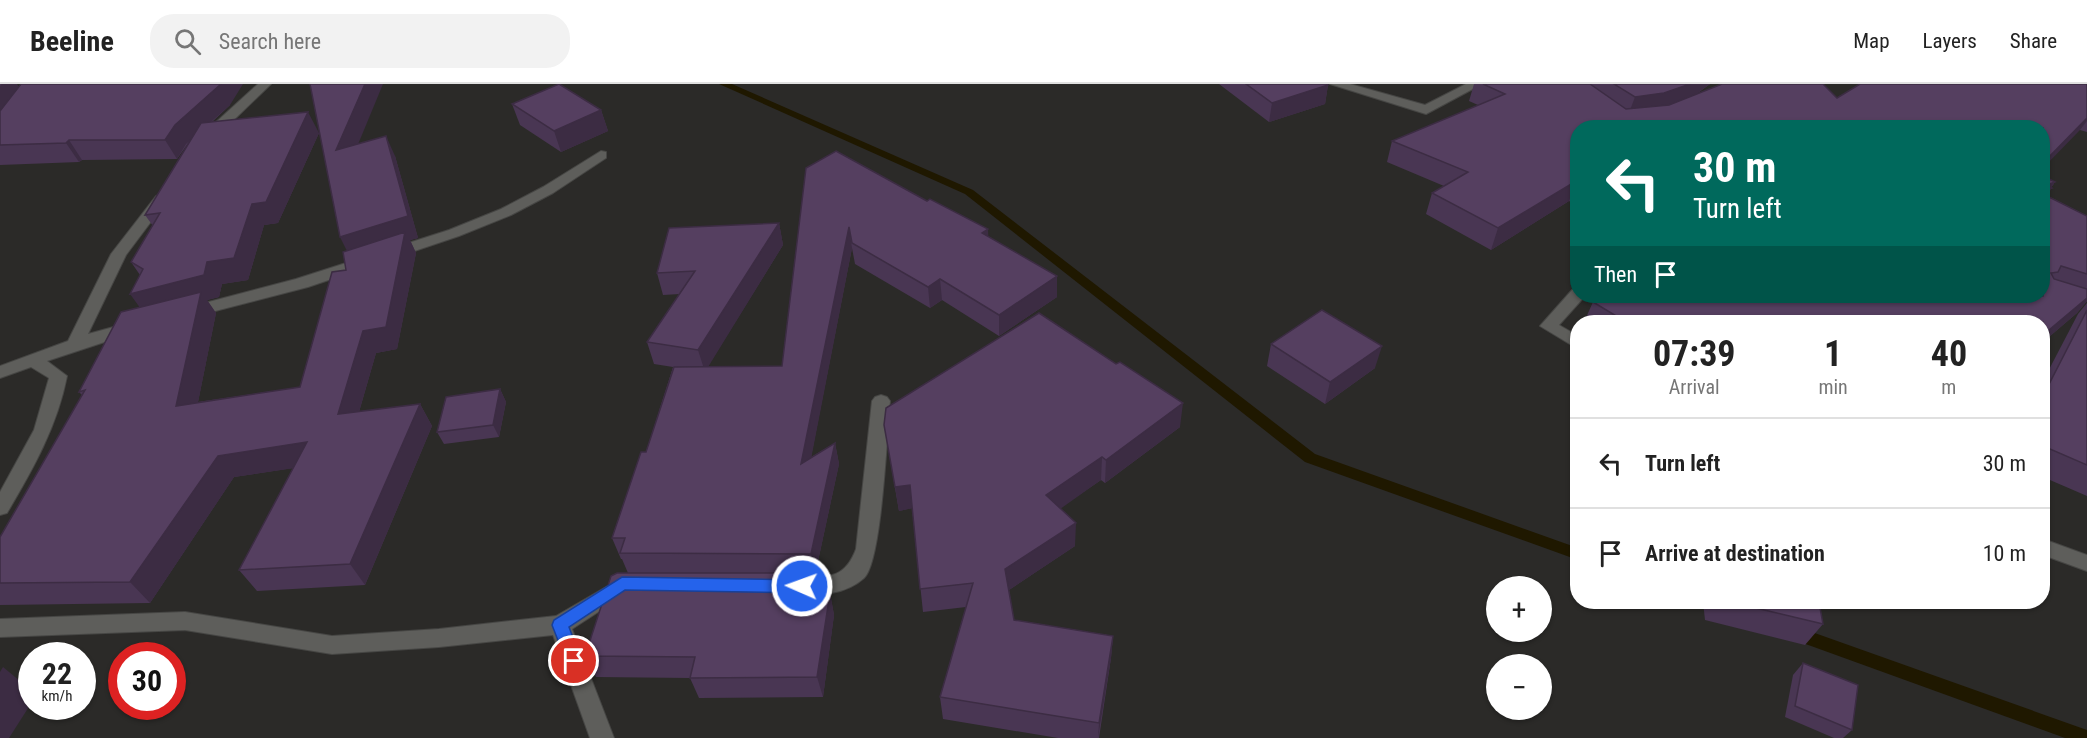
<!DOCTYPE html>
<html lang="en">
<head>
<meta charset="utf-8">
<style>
	:root { --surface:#fff; --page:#f2f2f2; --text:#222; --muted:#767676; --line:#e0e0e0 }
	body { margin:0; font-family:"Roboto Condensed",sans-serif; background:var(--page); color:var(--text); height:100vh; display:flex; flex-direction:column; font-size:22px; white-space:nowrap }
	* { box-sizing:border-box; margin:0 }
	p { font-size:20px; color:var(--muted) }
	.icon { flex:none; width:33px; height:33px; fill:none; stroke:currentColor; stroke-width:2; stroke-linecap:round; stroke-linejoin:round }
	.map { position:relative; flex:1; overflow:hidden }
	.side { position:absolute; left:1570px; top:231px; width:480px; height:294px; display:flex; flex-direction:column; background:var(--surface); border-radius:24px; box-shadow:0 2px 4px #0004 }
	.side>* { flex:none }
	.banner { position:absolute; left:1570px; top:36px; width:480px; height:183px; border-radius:24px; box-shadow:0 2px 4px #0004; background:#00695c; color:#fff; overflow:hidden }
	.fabs { position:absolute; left:1486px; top:492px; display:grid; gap:12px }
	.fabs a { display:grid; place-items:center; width:66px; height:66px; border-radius:50%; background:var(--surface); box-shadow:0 2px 4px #0004; font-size:30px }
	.speed { position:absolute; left:18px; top:558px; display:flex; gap:12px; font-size:30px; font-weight:700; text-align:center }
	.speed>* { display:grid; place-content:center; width:78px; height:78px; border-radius:50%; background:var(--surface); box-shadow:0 2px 4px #0004; line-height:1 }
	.speed small { font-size:15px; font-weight:400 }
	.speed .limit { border:9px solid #d22; background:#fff; color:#111 }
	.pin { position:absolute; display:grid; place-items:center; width:51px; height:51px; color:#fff; margin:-26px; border:3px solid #fff; border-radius:50%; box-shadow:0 2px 6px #0007 }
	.me { position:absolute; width:66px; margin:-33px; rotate:272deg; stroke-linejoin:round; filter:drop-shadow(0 0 4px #0008) }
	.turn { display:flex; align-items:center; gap:21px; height:126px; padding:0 24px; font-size:27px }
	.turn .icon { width:78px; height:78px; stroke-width:2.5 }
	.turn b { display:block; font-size:42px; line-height:51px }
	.then { display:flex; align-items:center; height:57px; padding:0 24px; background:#0003; gap:12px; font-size:22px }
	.eta { display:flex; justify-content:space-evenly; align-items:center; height:102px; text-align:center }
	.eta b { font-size:36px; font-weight:700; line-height:42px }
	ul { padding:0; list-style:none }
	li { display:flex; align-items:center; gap:18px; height:90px; padding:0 24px; border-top:2px solid var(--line) }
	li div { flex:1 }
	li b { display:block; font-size:22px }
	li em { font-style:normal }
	header { display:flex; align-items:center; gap:36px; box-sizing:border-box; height:84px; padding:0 30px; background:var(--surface); border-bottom:2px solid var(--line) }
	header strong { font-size:28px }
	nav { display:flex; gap:33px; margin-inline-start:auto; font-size:21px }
	.search { width:420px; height:54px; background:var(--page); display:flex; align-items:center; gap:15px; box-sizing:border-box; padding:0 21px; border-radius:24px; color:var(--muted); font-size:22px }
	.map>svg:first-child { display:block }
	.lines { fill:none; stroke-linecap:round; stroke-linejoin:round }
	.stream { fill:#1f1800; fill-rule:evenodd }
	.minor-casing { stroke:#464644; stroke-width:2 }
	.minor { fill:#5e5e5b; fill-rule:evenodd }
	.wall { fill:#493653 }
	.shaded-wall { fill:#3c2c43 }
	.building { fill:#553f60; stroke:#3c2c43; stroke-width:1.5 }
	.route { fill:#2563eb; stroke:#184099; stroke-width:1.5 }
</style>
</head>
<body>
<header>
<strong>Beeline</strong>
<div class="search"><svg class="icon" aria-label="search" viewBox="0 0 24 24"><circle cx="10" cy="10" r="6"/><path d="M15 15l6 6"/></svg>Search here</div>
<nav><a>Map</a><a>Layers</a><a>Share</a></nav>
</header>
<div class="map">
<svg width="2087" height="654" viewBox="0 0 2087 654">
	<rect width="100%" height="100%" fill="#2b2a28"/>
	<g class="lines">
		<g class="stream">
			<polygon points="719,0 732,0 973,106 1315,370 1578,464 1578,476 1305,378 965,110"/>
			<polygon points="1795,542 2087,646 2087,654 2065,654 1789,554 1787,549 1789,544"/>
		</g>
		<g class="minor-casing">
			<g id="minor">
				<polygon points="258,0 271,0 213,56 203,56 203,50"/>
				<polygon points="1330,0 1350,0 1425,21 1466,0 1482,0 1426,30"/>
				<polygon points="601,67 606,68 606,74 553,109 511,131 459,152 308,203 188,234 180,229 182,225 296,195 449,146 501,125 543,103"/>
				<path d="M 161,111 L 168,115 L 126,171 L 88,250 L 132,238 L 140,243 L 138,247 L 47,277 L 67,292 C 57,343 33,385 7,429 L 0,431 L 0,408 L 34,346 L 49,294 L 31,283 L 0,294 L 0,282 L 68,257 L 111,170 L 156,112 Z"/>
				<polygon points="1578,205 1578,212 1585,212 1559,241 1578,252 1578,265 1540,242 1572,206"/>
				<path d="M 881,311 L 887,313 L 890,317 C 887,347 882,478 864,494 C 842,514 813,510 785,510 L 778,508 L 775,502 L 778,496 C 811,485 840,508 856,465 L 872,317 L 875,313 Z"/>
				<polygon points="2043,455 2087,471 2087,487 2043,471"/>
				<polygon points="625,492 632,494 635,500 632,506 572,545 614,654 590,654 553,551 439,563 332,570 185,546 0,553 0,535 185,528 332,552 439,545 556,532"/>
			</g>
		</g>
		<use href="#minor" class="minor"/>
	</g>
	<g class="wall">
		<polygon points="0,0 19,3 230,21 212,38 319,49 278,139 264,141 248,196 222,200 219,213 207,216 216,229 198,318 300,303 346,186 347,167 358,60 395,72 418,154 410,156 416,169 397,265 376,269 359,328 420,320 432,342 365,501 257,507 239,486 293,384 234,393 150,519 0,521 0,453 82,311 79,308 139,224 140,191 131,178 153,142 145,131 189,58 177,75 82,76 79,78 0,81"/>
		<polygon points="1219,0 1327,0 1328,1 1325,20 1269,38"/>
		<polygon points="1474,0 1710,0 1695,11 1837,14 2087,0 2087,48 2080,46 2043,44 1578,44 1578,119 1576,121 1569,117 1491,166 1426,130 1432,109 1444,102 1387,78 1392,57 1478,21 1469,17"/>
		<polygon points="512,20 601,26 608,47 561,68 520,41"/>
		<polygon points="806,84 988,153 1057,213 999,252 942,216 930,224 855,180 852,164 811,373 835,359 839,380 815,491 806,491 811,509 830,509 834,531 823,613 699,614 690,594 596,593 585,572 628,489 622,475 621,475 612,454 646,368 673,283 654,280 647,258 680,210 663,211 657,189 779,139 783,161 708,282 782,282"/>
		<polygon points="2043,92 2055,98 2046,111 2087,132 2087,217 2077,229 2043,258 2043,238 1584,238 1593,218 2043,212"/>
		<polygon points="2087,219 2087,412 2043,393 2043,297 2078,230"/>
		<polygon points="1271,260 1375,284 1325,320 1267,282"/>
		<polygon points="500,305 506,318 499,353 444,360 437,348"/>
		<polygon points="884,341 1180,343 1105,399 1101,396 1060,424 1075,462 1009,506 1014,536 1113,552 1111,574 1099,654 1058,654 943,635 940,613 966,523 923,528 912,424 899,427"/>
		<polygon points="1703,518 1819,518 1823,540 1805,561 1705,536"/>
		<polygon points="1803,579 1852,646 1843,654 1834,654 1785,633 1793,591"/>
	</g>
	<g class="shaded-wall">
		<polygon points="2,0 17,0 23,9 0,38 0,2"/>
		<polygon points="221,0 243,0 230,21 186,60 177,75 165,56 175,41"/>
		<polygon points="365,0 383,0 347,87 336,66"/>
		<polygon points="1690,0 1710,0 1689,15 1627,34 1635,13"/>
		<polygon points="1328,1 1325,20 1269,38 1272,19"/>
		<polygon points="601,26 608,47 561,68 554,47"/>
		<polygon points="308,28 319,49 278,139 264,141 248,196 222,200 219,213 207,216 216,229 193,343 176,322 146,232 130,210 207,178 252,120"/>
		<polygon points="2087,34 2087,37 2080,46 2043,84 2043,79"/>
		<polygon points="386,52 395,72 418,154 410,156 416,169 397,265 376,269 352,352 338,330 351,175 340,153"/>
		<polygon points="69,56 82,76 79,78 66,59"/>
		<polygon points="1577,96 1569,117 1491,166 1498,144"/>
		<polygon points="2055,98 2051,104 2052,104 2043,116 2043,107 2047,101"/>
		<polygon points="779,139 783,161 705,288 698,266"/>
		<polygon points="849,143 852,164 806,401 801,380"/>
		<polygon points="988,145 989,166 982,149"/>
		<polygon points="1057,192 1057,213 999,252 999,231"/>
		<polygon points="940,195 942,216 930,224 928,203"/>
		<polygon points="2087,214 2087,217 2077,229 2043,258 2043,251"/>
		<polygon points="1382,262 1375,284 1325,320 1330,298"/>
		<polygon points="500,305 506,318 499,353 493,341"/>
		<polygon points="1183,319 1180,343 1105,399 1106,376"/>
		<polygon points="420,320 432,342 365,501 350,480"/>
		<polygon points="307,358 322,380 234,393 150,519 130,498 218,372"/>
		<polygon points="835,359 839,380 815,491 811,470"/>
		<polygon points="1102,373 1101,396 1046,435 1046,411"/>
		<polygon points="910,401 913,424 899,427 895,403"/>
		<polygon points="1076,439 1075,462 1006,508 1005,485"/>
		<polygon points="806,489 811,511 801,509"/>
		<polygon points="830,509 834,531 823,613 817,593"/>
		<polygon points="1113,552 1111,574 1098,654 1099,639"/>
		<polygon points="3,583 32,607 32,618 9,654 0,654 0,588"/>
	</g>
	<g class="building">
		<polygon points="21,0 221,0 175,41 165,56 69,56 66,59 0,61 0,27"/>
		<polygon points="310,0 365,0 336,66 386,52 408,132 340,153"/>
		<polygon points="559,0 601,26 554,47 512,20"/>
		<polygon points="1246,0 1327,0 1328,1 1272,19"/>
		<polygon points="1483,0 1590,0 1626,25 1669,21 1722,0 1823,0 1837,14 1860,0 2087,0 2087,34 2043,79 2043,44 1578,44 1578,96 1498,144 1432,109 1468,88 1392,57 1505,10"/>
		<polygon points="1614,0 1690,0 1664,9 1635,13"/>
		<polygon points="308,28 266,118 252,120 234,174 207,178 204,191 130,210 143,185 131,178 160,129 145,131 201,39"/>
		<polygon points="836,67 927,117 930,115 988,145 982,149 1057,192 999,231 940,195 928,203 852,159 849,143 801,380 835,359 811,470 620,469 625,454 612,454 641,368 646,368 674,283 782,282 806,84"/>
		<polygon points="2043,92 2055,98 2047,101 2052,104 2043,107"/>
		<polygon points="2043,110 2087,132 2087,190 2061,182 2058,188 2051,189 2054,195 2087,205 2087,214 2043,251 2043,238 1626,238 1593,218 1605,212 2043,212"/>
		<polygon points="779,139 698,266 647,258 695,187 657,189 669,144"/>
		<polygon points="405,148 386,243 363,247 338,330 420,320 350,480 239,486 307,358 218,372 130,498 0,499 0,453 85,306 79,308 121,228 201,208 176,322 300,303 332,188 346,186 343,168"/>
		<polygon points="1322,226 1382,262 1330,298 1271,260"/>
		<polygon points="2087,226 2087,381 2043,362 2043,312"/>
		<polygon points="1039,229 1116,280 1120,278 1183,319 1106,376 1102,373 1046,411 1076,439 1005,485 1014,536 1113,552 1099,639 940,613 973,499 920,505 910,401 895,403 884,341 886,324"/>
		<polygon points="500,305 493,341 437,348 446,313"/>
		<polygon points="617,489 806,489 801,509 830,509 817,593 690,594 695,573 585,572 611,492"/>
		<polygon points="1731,518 1819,518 1823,540"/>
		<polygon points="1803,579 1858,601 1852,646 1795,622"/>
	</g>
	<polygon class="route" points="622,493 802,496 810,502 802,509 625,506 569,543 582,577 580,582 574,584 568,582 552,541 554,536"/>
</svg>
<div class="fabs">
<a>+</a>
<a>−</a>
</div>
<div class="speed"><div>22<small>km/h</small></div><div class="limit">30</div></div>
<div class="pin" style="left:574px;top:577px;background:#d93025"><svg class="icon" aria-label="arrive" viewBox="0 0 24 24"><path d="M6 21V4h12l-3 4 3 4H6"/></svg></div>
<svg class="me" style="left:802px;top:502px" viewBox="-20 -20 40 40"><circle r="17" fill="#2563eb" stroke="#fff" stroke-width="3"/><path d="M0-11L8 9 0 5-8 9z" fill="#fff"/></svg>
<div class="banner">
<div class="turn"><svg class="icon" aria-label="left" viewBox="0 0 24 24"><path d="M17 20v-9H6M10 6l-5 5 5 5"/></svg><div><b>30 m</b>Turn left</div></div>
<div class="then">Then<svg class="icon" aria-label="arrive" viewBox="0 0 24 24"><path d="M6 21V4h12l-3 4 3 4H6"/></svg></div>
</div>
<section class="side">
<div class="eta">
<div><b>07:39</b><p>Arrival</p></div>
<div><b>1</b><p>min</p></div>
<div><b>40</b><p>m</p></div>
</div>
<ul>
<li><svg class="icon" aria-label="left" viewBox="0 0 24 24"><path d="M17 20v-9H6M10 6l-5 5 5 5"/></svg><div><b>Turn left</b></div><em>30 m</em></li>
<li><svg class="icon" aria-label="arrive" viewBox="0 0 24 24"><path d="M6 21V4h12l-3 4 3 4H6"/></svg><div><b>Arrive at destination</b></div><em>10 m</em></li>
</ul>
</section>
</div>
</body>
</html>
